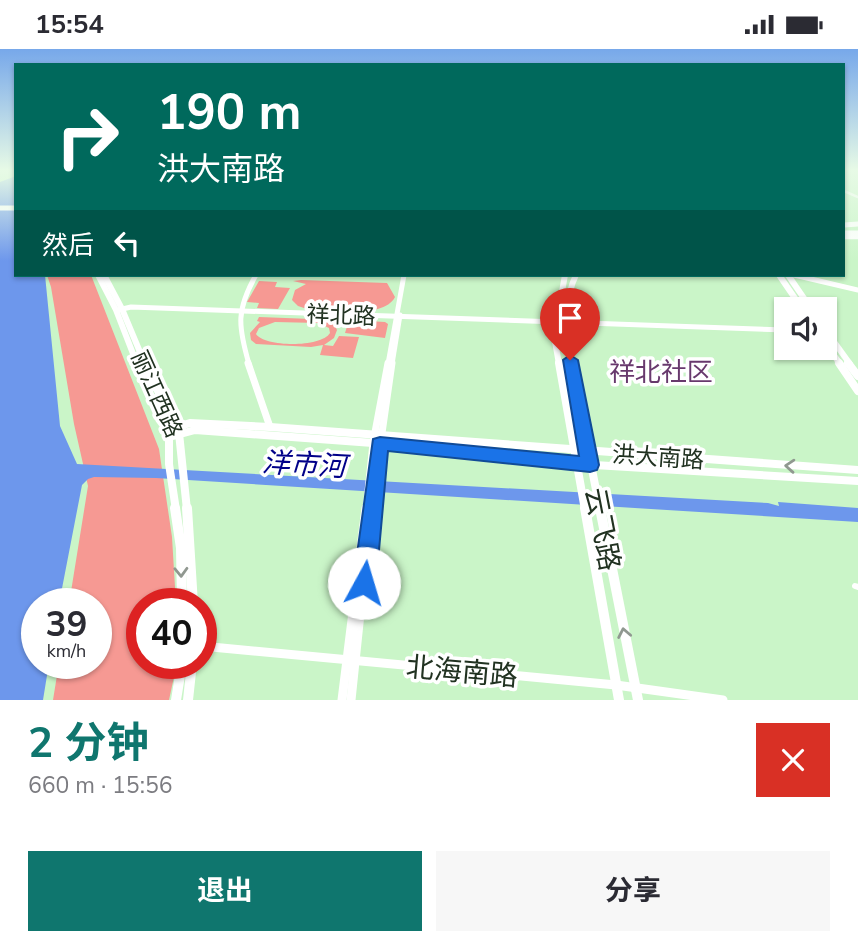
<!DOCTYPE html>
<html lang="zh">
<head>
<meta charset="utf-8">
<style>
	:root { --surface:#fff; --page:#f7f7f7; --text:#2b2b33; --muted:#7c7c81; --accent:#0f766e }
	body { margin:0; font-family:"Nunito Sans","Noto Sans SC",sans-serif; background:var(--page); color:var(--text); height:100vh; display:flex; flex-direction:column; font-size:26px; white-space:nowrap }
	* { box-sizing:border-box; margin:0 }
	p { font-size:23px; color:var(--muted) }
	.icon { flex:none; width:38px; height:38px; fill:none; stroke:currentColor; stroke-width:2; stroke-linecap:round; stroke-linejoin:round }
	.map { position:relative; height:651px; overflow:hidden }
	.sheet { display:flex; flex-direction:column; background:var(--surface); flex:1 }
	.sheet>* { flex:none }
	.guide { position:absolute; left:14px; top:14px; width:831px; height:214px; border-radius:0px; box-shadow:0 2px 5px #0004; background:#00695c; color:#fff; overflow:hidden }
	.fabs { position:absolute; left:774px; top:248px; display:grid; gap:14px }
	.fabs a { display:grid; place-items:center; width:63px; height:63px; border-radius:0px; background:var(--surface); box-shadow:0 2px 5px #0004; font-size:35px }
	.speed { position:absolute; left:21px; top:539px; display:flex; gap:14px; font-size:35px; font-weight:700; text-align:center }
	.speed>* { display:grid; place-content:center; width:91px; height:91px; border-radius:50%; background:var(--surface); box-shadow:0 2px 5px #0004; line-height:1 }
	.speed small { font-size:18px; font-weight:400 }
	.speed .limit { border:10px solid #d22; background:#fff; color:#111 }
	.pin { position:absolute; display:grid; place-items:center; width:60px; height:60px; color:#fff; margin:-72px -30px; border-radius:50% 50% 50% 0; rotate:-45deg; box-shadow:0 0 7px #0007 }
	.pin .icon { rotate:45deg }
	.me { position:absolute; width:77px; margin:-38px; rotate:6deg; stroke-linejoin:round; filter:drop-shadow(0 0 5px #0008) }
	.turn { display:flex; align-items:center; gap:24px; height:147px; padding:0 28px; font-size:32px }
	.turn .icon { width:91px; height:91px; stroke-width:2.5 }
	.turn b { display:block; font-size:49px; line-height:60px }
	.then { display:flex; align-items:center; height:66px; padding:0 28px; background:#0003; gap:14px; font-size:26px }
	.round { display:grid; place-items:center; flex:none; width:74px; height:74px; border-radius:0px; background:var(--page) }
	.summary { display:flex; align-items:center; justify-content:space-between; height:119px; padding:0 28px }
	h1 { font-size:42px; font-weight:700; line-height:52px; color:var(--accent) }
	.button { display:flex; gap:14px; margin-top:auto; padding:14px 28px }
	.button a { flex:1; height:80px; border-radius:0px; background:var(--accent); color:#fff; font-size:28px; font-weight:700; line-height:80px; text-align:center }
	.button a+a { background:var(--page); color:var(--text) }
	.status { display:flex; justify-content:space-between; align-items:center; height:49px; padding:0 35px; background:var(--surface); direction:ltr }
	.status svg { height:19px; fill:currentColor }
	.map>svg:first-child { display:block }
	.green { fill:#f69993; fill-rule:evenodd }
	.water { fill:#6d97ec }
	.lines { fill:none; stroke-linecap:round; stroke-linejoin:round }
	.minor-far1 { stroke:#fff; stroke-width:2.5 }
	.minor { stroke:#fff; stroke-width:6 }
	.tertiary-far2 { stroke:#fff; stroke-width:5 }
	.tertiary-far1 { stroke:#fff; stroke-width:7 }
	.tertiary { stroke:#fff; stroke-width:9 }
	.secondary-far2 { stroke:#fff; stroke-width:6 }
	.secondary-far1 { stroke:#fff; stroke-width:8 }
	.secondary { stroke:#fff; stroke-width:10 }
	.primary { stroke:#fff; stroke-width:4.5 }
	.trunk { stroke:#fff; stroke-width:5 }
	.oneway { stroke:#909890 }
	.route { fill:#1a73e8; stroke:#114b97; stroke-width:2 }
	.labels { text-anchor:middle; stroke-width:7; stroke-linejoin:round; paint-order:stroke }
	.street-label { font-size:23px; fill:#213221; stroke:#fff }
	.quarter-label { font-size:26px; fill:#68396d; stroke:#fff }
	.near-water-label { font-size:28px; font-style:italic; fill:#008; stroke:#fff }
	.near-street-label { font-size:28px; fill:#213221; stroke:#fff }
</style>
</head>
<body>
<div class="status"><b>15:54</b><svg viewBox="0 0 49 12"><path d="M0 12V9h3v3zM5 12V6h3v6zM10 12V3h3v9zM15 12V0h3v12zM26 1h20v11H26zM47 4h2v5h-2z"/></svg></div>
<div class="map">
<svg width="858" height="651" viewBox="0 0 858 651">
	<rect width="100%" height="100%" fill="#caf5c8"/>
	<g class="green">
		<polygon points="47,226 91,226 159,400 172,488 176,555 142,555 142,614 177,614 169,651 53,651 59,614 96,614 96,555 69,555 88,437 74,375 51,238"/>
		<path d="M 301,231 L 387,234 L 395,248 C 384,270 329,262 307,260 L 298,257 L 292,251 L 295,241 L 306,235 L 293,232 Z"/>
		<polygon points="259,232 277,233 275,238 290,239 278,260 257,259 259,254 247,253"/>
		<path d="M 259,268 L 338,271 L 334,275 L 337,281 L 334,289 L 324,296 L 333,297 L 339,287 L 359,288 L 353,309 L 320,306 L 323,296 L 311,298 L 256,295 L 251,291 L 250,284 L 260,273 L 257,272 ZM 275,273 L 318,274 L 329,279 L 330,284 C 321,299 264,298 256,285 L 259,279 Z"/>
		<polygon points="349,271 385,273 388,275 385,289 345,284"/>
	</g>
	<polygon class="water" points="16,127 16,226 45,226 60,377 77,415 768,454 779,457 778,453 858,459 858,473 156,429 94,428 88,430 82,436 59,555 37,555 37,614 49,614 43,651 0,651 0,133"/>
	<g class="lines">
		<polyline class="minor-far1" points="844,142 858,148"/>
		<polyline class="minor" points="855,537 858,538"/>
		<g class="tertiary-far2">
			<polyline points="794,226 858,241"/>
			<polyline points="118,261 131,258 786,281"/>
			<path d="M 249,315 C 238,277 236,261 256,226"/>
			<polyline points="388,315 404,226"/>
			<polyline points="392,315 400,266"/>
		</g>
		<g class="tertiary-far1">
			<polyline points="248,314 270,378"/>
			<polyline points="366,461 373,394 388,314"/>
			<polyline points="371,461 392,314"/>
		</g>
		<g class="tertiary">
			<polyline points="201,597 616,636 723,651"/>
			<polyline points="342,651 366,459"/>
			<polyline points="351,651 371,459"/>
		</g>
		<g class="secondary-far2">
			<polyline points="98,226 116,261 137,315"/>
			<polyline points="104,226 122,260 145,315"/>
			<polyline points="779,226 803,261"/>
			<polyline points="788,226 812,261"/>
			<polyline points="824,279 850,315"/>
			<polyline points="824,292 840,315"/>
			<polyline points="559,315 554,287 565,226"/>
			<path d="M 571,315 C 566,287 563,252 576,226"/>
		</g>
		<g class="secondary-far1">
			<polyline points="136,314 169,388 169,415 176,461"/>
			<polyline points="144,314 179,384 187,461"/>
			<polyline points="559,314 585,461"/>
			<polyline points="571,314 600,461"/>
			<polyline points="839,314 858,342"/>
			<polyline points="848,314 858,327"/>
			<polyline points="167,381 190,374 270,378 858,421"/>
			<polyline points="169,388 195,381 373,394 578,415 858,432"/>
		</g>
		<g class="secondary">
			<polyline points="175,459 181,499 182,555"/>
			<polyline points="187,459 193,555"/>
			<polyline points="585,459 619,651"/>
			<polyline points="600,459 638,651"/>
			<polyline points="176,651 182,614"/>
			<polyline points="188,651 192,614"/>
		</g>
		<polyline class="primary" points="844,188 858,188"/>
		<g class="trunk">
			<polyline points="0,159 16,159"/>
			<polyline points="844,176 858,175"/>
			<polyline points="844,184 858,184"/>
		</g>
	</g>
	<defs><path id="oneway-chevron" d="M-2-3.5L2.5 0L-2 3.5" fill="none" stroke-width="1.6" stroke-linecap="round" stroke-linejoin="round" transform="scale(1.75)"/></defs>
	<g class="oneway">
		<use href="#oneway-chevron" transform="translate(790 417) rotate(-176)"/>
		<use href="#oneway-chevron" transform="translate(181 523) rotate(88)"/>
		<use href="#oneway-chevron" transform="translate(624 584) rotate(-101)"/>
	</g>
	<linearGradient id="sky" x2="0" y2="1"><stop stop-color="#77a8ea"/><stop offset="0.57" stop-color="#e7fae6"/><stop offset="1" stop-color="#e7fae6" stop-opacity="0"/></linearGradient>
	<rect width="858" height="212" fill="url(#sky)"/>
	<polygon class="route" points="570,306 578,311 599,416 597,421 590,423 388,402 376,534 372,542 364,545 356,542 353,534 373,390 380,388 579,407 563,311"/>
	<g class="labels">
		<g class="street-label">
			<text transform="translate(341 266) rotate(2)" y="8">祥北路</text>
			<text transform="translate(157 345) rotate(66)" y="8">丽江西路</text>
			<text transform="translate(658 408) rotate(4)" y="8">洪大南路</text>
		</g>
		<g class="quarter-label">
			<text x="661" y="332">祥北社区</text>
		</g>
		<g class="near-water-label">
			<text transform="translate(304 415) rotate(3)" y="10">洋市河</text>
		</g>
		<g class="near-street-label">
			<text transform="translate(603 480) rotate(79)" y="10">云飞路</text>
			<text transform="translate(462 622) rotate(5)" y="10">北海南路</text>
		</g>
	</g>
</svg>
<div class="fabs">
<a><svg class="icon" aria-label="sound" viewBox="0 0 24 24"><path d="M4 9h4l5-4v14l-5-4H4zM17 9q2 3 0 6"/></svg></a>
</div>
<div class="speed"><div>39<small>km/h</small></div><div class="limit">40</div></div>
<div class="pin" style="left:570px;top:311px;background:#d93025"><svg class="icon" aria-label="arrive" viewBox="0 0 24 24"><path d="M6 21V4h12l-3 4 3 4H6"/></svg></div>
<svg class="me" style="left:364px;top:534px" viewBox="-20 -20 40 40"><circle r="19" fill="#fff"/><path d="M0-13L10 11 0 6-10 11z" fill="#1a73e8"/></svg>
<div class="guide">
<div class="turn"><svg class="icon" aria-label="right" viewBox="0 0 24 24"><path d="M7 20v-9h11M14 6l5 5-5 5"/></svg><div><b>190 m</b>洪大南路</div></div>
<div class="then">然后<svg class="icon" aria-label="left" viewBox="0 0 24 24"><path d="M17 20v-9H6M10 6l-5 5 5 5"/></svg></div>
</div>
</div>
<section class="sheet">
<div class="summary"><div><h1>2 分钟</h1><p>660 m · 15:56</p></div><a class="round" style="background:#d93025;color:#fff"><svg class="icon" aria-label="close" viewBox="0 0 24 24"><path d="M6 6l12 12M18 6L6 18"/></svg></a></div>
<div class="button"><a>退出</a><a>分享</a></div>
</section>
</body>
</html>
